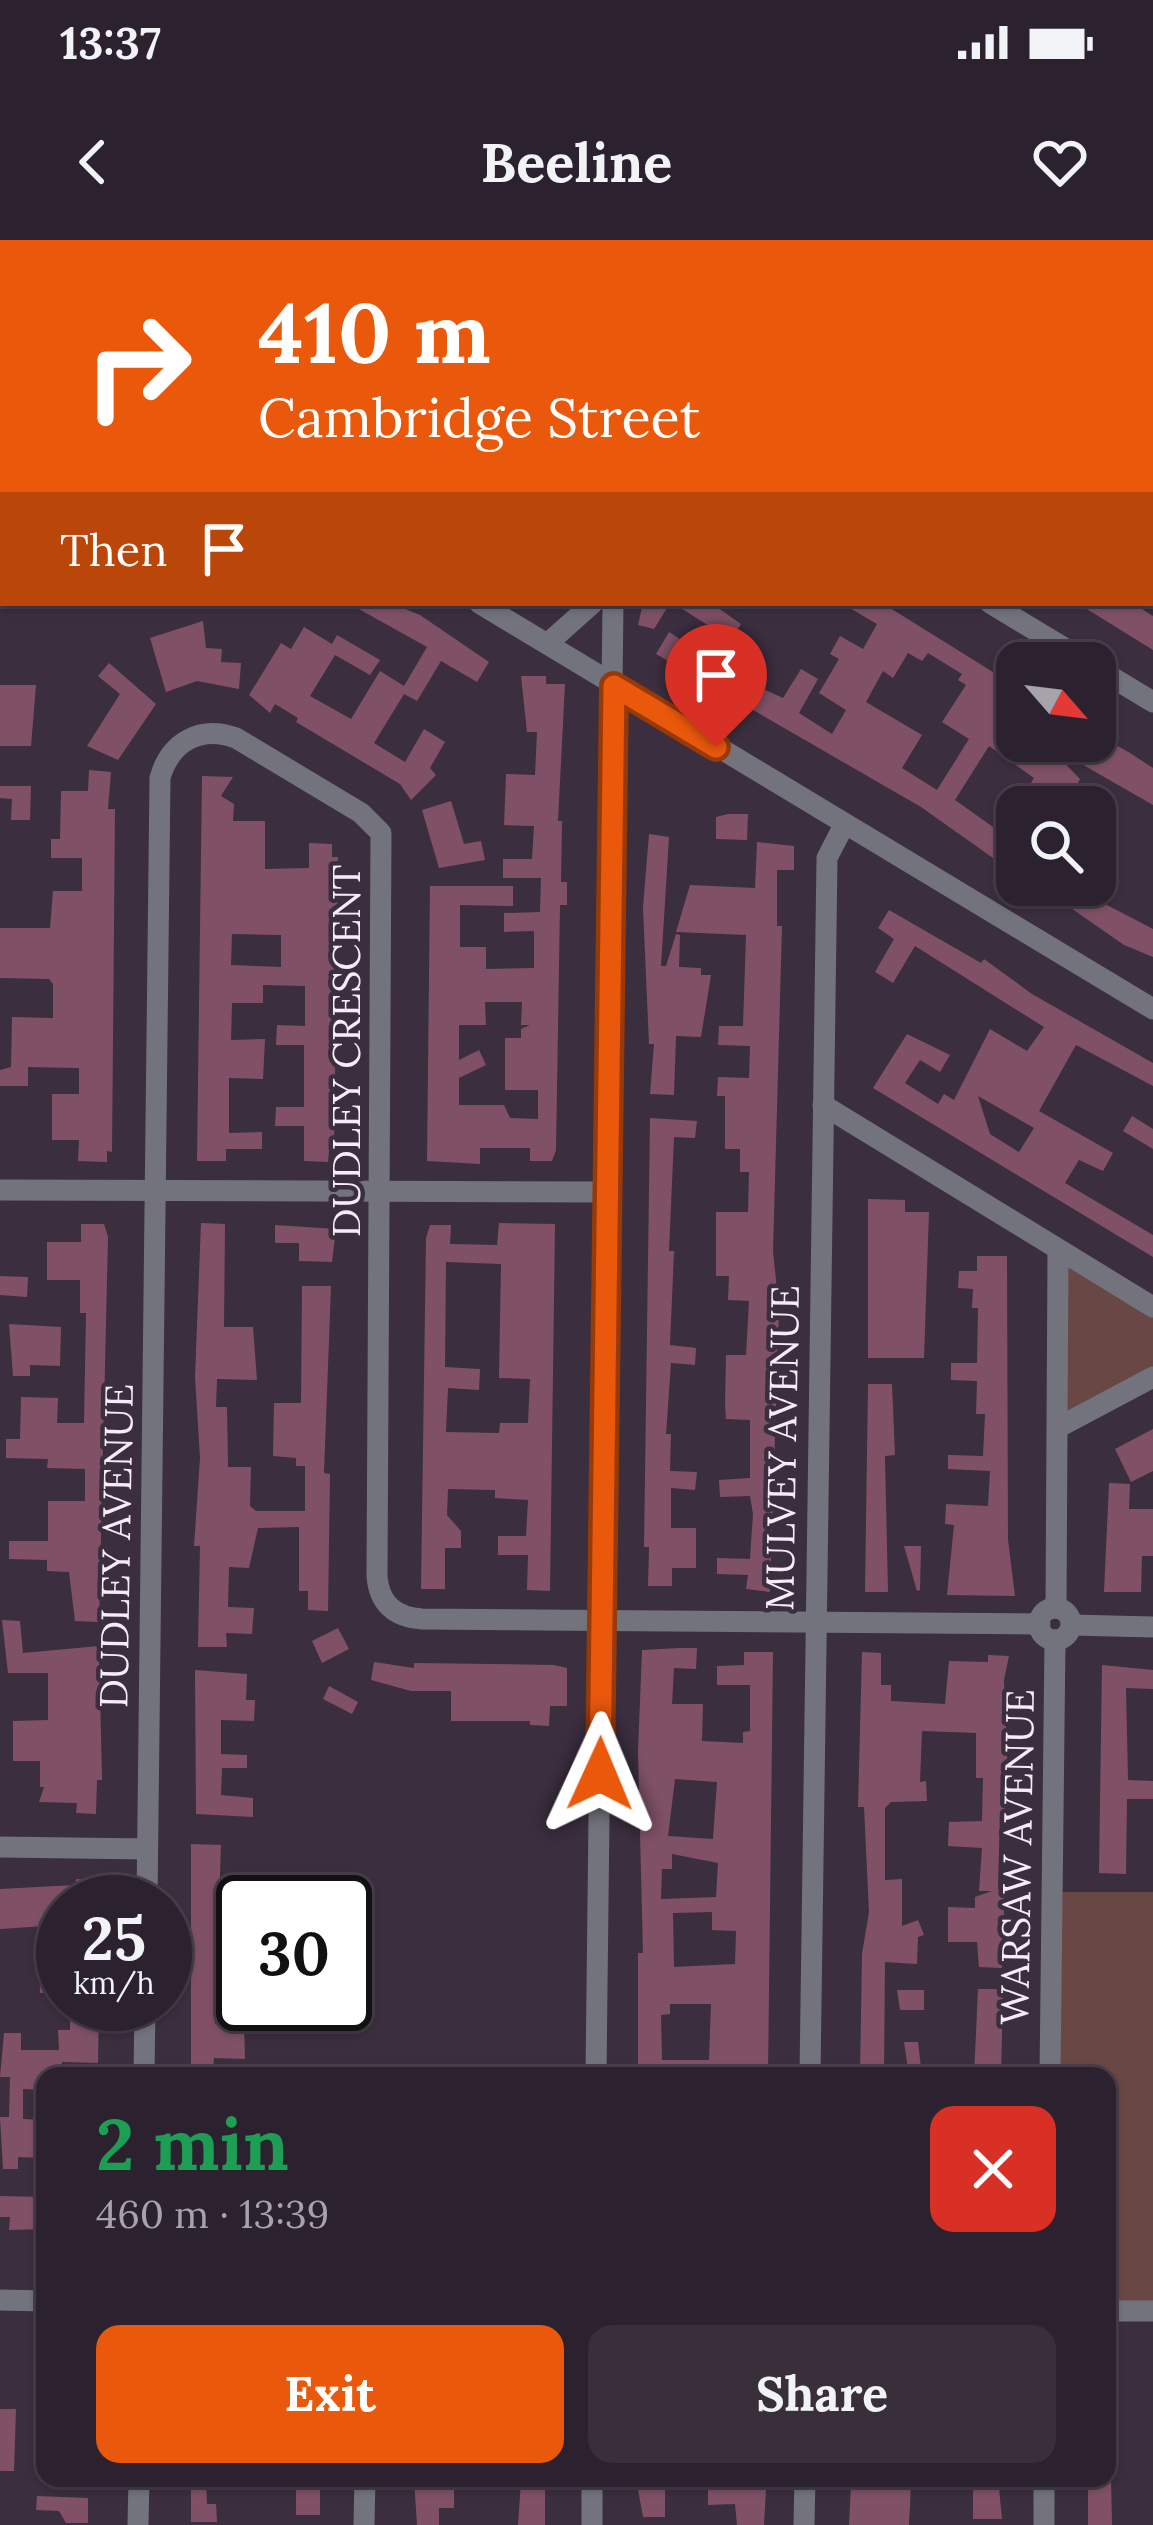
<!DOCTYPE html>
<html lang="en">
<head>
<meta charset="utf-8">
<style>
	:root { --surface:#2c222f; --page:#382f3b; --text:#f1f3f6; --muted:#a6a4aa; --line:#483f4b; --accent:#ea580c }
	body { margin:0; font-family:Lora,serif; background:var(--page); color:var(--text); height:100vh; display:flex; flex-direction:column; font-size:45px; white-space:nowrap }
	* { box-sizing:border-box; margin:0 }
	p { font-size:39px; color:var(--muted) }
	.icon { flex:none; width:66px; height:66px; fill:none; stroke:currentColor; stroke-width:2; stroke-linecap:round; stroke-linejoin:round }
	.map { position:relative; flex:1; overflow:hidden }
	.drawer { position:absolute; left:36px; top:1827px; width:1080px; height:420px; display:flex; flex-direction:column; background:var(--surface); border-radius:24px; box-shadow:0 3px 9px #0004,0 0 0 3px var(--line) }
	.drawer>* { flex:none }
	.banner { position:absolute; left:0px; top:0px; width:1155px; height:366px; box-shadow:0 3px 9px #0004,0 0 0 3px var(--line); background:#ea580c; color:#fff; overflow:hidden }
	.needle { width:78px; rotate:118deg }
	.buttons { position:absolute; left:996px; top:402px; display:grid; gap:24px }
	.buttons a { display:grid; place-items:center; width:120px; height:120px; border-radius:24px; background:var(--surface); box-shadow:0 3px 9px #0004,0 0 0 3px var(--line); font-size:60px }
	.speed { position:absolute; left:36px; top:1635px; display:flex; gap:24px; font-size:60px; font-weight:700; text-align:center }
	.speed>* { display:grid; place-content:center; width:156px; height:156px; border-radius:50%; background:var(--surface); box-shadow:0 3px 9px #0004,0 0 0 3px var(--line); line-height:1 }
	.speed small { font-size:30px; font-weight:400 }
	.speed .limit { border:6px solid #111; border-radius:18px; background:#fff; color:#111 }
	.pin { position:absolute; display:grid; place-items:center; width:102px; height:102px; color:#fff; margin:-123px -51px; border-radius:50% 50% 50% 0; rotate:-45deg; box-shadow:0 0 12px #0007 }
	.pin .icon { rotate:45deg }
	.me { position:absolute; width:132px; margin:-66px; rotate:1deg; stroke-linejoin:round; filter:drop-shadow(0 0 9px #0008) }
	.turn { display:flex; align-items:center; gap:42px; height:252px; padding:0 60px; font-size:54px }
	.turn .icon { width:156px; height:156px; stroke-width:2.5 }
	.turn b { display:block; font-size:84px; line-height:102px }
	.then { display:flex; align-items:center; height:114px; padding:0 60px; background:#0003; gap:24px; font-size:45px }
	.round { display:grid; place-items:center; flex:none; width:126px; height:126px; border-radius:24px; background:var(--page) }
	.summary { display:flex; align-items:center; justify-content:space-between; height:204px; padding:0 60px }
	h1 { font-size:72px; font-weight:800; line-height:90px; color:#1e9e55 }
	.cta { display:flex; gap:24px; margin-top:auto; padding:24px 60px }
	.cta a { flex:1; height:138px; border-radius:24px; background:var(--accent); color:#fff; font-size:48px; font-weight:800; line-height:138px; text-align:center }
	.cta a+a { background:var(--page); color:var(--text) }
	.status { display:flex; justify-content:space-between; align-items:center; height:84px; padding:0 60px; background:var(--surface); direction:ltr }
	.status svg { height:33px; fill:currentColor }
	header { display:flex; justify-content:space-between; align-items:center; height:156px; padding:0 60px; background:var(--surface); font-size:54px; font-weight:800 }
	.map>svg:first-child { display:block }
	.green { fill:#684744 }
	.building { fill:#805166; fill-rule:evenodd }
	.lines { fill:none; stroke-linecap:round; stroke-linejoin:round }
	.minor { stroke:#72737d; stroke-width:21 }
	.route-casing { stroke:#983908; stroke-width:30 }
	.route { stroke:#ea580c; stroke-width:21 }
	.labels { text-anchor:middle; stroke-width:9; stroke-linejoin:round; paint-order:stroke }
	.street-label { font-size:39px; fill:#f5ecf8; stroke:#3b2e3f }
</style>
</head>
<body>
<div class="status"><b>13:37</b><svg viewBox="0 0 49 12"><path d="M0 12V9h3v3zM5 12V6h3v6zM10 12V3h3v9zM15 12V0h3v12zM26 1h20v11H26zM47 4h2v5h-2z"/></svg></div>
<header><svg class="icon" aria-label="back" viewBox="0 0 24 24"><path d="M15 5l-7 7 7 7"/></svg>Beeline<svg class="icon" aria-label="heart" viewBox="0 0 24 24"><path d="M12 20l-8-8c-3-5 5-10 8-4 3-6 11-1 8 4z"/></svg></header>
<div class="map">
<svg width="1153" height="2285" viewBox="0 0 1153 2285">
	<rect width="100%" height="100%" fill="#3b2e3f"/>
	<g class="green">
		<polygon points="1058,1012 1153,1067 1153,1137 1059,1187"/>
		<polygon points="1052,1652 1153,1652 1153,2071 1107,2071 1107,1836 1050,1836"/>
	</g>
	<g class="building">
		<polygon points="348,363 391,363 420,375 489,422 477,442 441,421 417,461 404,454 374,503 405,522 424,489 445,502 430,528 436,535 411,560 400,544 296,482 298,478 275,464 270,473 249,455 281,403 291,409 304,387 332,404 337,395 380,420 370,435 335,415 310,456 351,479 380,431 404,446 427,407"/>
		<polygon points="643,363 670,363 654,389 638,385"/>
		<polygon points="673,363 711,363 741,384 731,400"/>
		<path d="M 841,363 L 882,363 L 1017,447 L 997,485 L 1017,501 L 1095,501 L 1095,493 L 1130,513 L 1153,528 L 1153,565 L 1045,503 L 1080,539 L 1075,549 L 1103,567 L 1016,567 L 1034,538 L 989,506 L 955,560 L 1017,604 L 1017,635 L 921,567 L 656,414 L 669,392 L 743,440 L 783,458 L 801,429 L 818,439 L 799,473 L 832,494 L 846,470 L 819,453 L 839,419 L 830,414 L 840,396 L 863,409 L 877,384 ZM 908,413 L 922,421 L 928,413 L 962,434 L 958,440 L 966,445 L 942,482 L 969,499 L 937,550 L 902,528 L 922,495 L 866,462 L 883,431 L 893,438 Z"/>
		<polygon points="1077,363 1146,363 1142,369 1153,376 1153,410"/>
		<polygon points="203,381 206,408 222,409 221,422 241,423 239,449 197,441 166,452 150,398"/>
		<polygon points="109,423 156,464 118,520 87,506 120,454 98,436"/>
		<path d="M 521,436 L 546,436 L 546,444 L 565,444 L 558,581 L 562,581 L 561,642 L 567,642 L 567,665 L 560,665 L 556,910 L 552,921 L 530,921 L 530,908 L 480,908 L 480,924 L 427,921 L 430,646 L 513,646 L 513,666 L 460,665 L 460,707 L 486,707 L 486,729 L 534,728 L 534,691 L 504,692 L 504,673 L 540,672 L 541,638 L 503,638 L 503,619 L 532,619 L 534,586 L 504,585 L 506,534 L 535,535 L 537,492 L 527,492 ZM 485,762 L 522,762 L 521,785 L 530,785 L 521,789 L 521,798 L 505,798 L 505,850 L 538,850 L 538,879 L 510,878 L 504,865 L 459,865 L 459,838 L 486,825 L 479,810 L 459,820 L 459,785 L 486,785 Z"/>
		<polygon points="0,445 36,445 31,506 0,506"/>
		<polygon points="89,530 111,532 108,569 115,569 112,912 107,911 107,922 78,921 79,900 52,900 52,854 79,854 79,828 28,827 28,846 0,846 0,830 11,827 12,777 53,778 53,744 49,739 0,738 0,688 50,688 53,651 82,651 82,618 51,618 51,599 60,599 61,551 88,551"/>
		<path d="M 202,536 L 233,537 L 221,556 L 234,564 L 233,581 L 265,581 L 265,629 L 309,628 L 309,603 L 332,604 L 332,617 L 338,617 L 334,910 L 329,910 L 328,922 L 304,921 L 304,886 L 275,886 L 276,867 L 304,867 L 304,805 L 276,805 L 277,785 L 305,786 L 305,746 L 263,745 L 263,763 L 232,763 L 231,800 L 265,799 L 263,839 L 229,838 L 229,893 L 262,892 L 262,909 L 226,909 L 226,921 L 197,921 ZM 232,694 L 281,695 L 281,727 L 231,725 Z"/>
		<polygon points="0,546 31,546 30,580 11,580 12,559 0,558"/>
		<polygon points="451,561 464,604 481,601 485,620 439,628 422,570"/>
		<polygon points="728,574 748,574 747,600 716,599 716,577"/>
		<polygon points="649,594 669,597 661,726 666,726 676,694 680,695 679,727 701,728 701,735 711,735 701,797 676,796 674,855 650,854 654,804 649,804 643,667"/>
		<polygon points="757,602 794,606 794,630 777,630 777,686 782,686 773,1012 779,1068 770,1352 746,1349 748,1335 717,1334 717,1318 750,1319 753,1274 750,1256 720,1257 719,1240 750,1238 750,1180 726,1179 725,1163 726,1115 746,1115 749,1061 728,1060 729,1036 716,1036 716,972 748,972 749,932 740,932 740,909 725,909 725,856 717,856 718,837 749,838 750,806 718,805 719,786 743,786 746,695 676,692 690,645 755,648"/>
		<polygon points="1062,645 1086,645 1082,652 1153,689 1153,717 1124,705 1055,657"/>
		<path d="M 889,670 L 981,723 L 984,719 L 1032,754 L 1153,823 L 1153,846 L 1076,805 L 1039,871 L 1113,913 L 1103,931 L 1079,920 L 1065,943 L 1153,995 L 1153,1017 L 873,848 L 907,794 L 950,815 L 940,832 L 920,820 L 905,843 L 938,864 L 944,854 L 954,860 L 990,789 L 1027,811 L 1044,787 L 915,706 L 893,743 L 875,732 L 894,699 L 878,688 ZM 978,856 L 1034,888 L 1019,912 L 990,894 Z"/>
		<polygon points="1132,876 1153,889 1153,909 1123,891"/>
		<polygon points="650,878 697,881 695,898 674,897 669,1011 674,1011 670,1105 696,1108 695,1125 671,1123 666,1194 671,1194 670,1231 697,1232 695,1250 671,1248 671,1288 696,1288 696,1328 672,1328 672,1346 648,1346 649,1307 644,1307"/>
		<polygon points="868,959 905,960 905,972 929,972 924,1118 868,1118"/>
		<polygon points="201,983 225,984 224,1087 253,1087 257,1140 217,1139 216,1167 227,1167 228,1227 251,1227 250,1266 256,1271 305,1271 305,1226 296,1226 296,1218 273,1216 274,1163 301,1163 302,1046 331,1046 324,1233 330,1234 328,1371 308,1370 308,1351 299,1351 299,1287 258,1288 249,1328 229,1327 228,1367 254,1368 252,1394 226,1393 227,1407 198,1407 200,1306 194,1306 200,1218 195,1137"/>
		<path d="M 499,983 L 555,984 L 550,1351 L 527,1350 L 528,1315 L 498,1315 L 498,1296 L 526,1296 L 528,1260 L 495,1258 L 495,1250 L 448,1249 L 447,1275 L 461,1291 L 461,1308 L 445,1308 L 445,1349 L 421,1349 L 426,998 L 430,985 L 451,985 L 450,1004 L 497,1005 ZM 446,1022 L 501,1024 L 499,1138 L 530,1139 L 528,1183 L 500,1183 L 499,1193 L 446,1192 L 448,1148 L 479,1150 L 480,1129 L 445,1127 Z"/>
		<polygon points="81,984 104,984 108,997 99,1382 75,1381 69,1332 47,1331 47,1320 9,1319 9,1301 48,1301 48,1261 85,1261 85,1229 47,1228 48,1219 6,1218 6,1199 20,1199 21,1157 58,1158 57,1183 84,1183 86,1073 80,1073 80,1040 47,1040 47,1002 81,1002"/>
		<polygon points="275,985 336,989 332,1022 299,1021 299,1003 275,1003"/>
		<polygon points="977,1016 1007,1016 1008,1300 1015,1356 947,1355 954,1285 945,1284 946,1264 988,1266 990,1231 948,1229 948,1215 983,1216 985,1174 976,1174 977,1141 951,1140 951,1123 977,1123 978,1068 972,1068 973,1049 958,1048 959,1031 977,1031"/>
		<polygon points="0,1036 28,1037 27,1057 0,1055"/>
		<polygon points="9,1084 61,1087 60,1126 30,1125 30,1136 13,1136"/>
		<polygon points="868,1144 892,1144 895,1215 885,1216 888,1352 865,1352"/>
		<polygon points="1153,1189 1153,1231 1131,1242 1115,1209"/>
		<polygon points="1109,1243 1130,1244 1129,1269 1153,1269 1153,1316 1142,1316 1141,1352 1104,1352"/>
		<polygon points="904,1306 921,1306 920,1350 917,1351"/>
		<polygon points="2,1380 20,1381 23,1413 99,1406 102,1540 97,1540 96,1574 76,1573 77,1563 39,1562 44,1547 40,1547 40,1521 13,1521 13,1481 48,1480 48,1433 8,1433"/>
		<polygon points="338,1388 349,1409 322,1423 312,1401"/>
		<path d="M 680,1408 L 697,1408 L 696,1429 L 674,1428 L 672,1464 L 703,1464 L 702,1501 L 743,1503 L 743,1492 L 750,1491 L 750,1445 L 717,1445 L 717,1426 L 744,1425 L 744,1412 L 773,1412 L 768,1836 L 638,1836 L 638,1713 L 643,1713 L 638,1512 L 642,1410 ZM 675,1539 L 717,1542 L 713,1599 L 668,1596 ZM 672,1614 L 718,1623 L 716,1657 L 661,1659 L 662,1629 L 672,1629 ZM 712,1672 L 712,1690 L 736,1691 L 735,1724 L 674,1727 L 673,1673 ZM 670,1764 L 711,1764 L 709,1820 L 662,1820 L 661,1775 L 670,1774 Z"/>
		<polygon points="862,1412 881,1413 881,1445 891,1445 891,1461 945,1464 949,1421 988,1422 988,1415 1009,1416 1004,1440 1008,1538 1005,1572 1000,1572 998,1649 1005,1646 1002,1728 979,1727 977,1702 948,1702 948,1667 975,1668 975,1657 992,1651 979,1651 982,1608 948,1606 949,1582 982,1581 983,1538 976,1538 976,1493 922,1491 920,1542 926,1541 927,1561 891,1562 885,1568 885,1640 902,1639 902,1686 918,1680 924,1695 918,1697 917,1724 885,1722 884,1836 860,1836 862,1714 869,1672 864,1567 858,1567"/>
		<polygon points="374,1422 414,1428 414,1423 554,1425 567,1428 567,1466 550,1466 549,1486 530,1485 530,1481 451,1481 451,1451 411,1451 371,1440"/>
		<polygon points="1102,1425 1153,1430 1153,1449 1126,1448 1128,1540 1153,1541 1153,1559 1127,1559 1126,1634 1099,1633"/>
		<polygon points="195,1430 247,1434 246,1460 255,1460 254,1481 221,1480 221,1514 247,1515 247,1528 222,1528 221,1555 253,1558 253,1577 196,1574"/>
		<polygon points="329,1446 358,1462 352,1474 323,1459"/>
		<polygon points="191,1604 221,1605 215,1784 244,1785 245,1819 214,1818 213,1829 191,1829"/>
		<polygon points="76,1639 96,1640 96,1659 61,1659 60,1685 0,1689 0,1649 76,1645"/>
		<polygon points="39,1711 59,1711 53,1752 40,1753"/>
		<polygon points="978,1749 1003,1749 1001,1836 974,1836"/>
		<polygon points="897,1750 924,1750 924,1770 900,1770"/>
		<polygon points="70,1770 99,1770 98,1823 62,1822 61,1836 45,1836 45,1850 23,1849 23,1879 45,1880 45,1918 18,1917 18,1929 3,1929 0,1877 9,1877 10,1837 0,1837 4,1793 21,1793 21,1810 59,1810 58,1790 70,1790"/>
		<polygon points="904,1802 918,1802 922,1836 909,1836"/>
		<polygon points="0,1956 45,1957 45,1989 9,1990 10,1977 0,1977"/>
		<polygon points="0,2169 16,2169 14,2231 0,2231"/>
		<polygon points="191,2238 206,2238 207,2264 216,2264 217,2282 191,2282"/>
		<rect x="296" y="2238" width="24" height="37"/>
		<polygon points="414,2238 454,2241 454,2268 439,2268 439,2285 417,2285"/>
		<polygon points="636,2238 665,2238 665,2277 643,2277"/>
		<polygon points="892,2238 911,2244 909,2285 849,2285 851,2244 891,2246"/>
		<polygon points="973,2238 998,2238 1002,2279 973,2279"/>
		<polygon points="1088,2238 1111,2238 1112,2285 1088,2285"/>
		<polygon points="521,2242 545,2242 545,2285 518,2285"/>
		<polygon points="729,2242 729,2248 766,2249 764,2285 737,2285 735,2264 708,2265 708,2243"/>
		<polygon points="37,2256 88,2258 88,2283 66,2283 59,2271 36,2270"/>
	</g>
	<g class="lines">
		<g class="minor">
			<polyline points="390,0 395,3"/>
			<polyline points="919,0 924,3"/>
			<polyline points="815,3 817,0"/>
			<polyline points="0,70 3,71"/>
			<polyline points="1152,141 1153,141"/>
			<polyline points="479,363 1153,769"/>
			<polyline points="990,363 1089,423"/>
			<polyline points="547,404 593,363"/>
			<polyline points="1095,427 1153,462"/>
			<polyline points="823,865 1153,1067"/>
			<polyline points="0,950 607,952"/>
			<polyline points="1059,1187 1153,1137"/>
			<polyline points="1056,1368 1058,1012"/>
			<circle cx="1055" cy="1384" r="16"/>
			<polyline points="1071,1385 1153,1387"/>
			<polyline points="0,1607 147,1609"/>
			<path d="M 147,1662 L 160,538 C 170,502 200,485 236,498 L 361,573 L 381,593 L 377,1336 C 379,1363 394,1377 422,1379 L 1040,1384"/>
			<polyline points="144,1836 145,1764"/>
			<polyline points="596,1836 613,363"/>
			<polyline points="810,1836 827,618 844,585"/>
			<polyline points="1050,1836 1055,1400"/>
			<polyline points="0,2060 45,2061"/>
			<polyline points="1107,2071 1153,2071"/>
			<polyline points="138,2285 139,2238"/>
			<polyline points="364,2285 365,2238"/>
			<polyline points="592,2285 592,2238"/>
			<polyline points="804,2285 805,2238"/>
			<polyline points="1044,2285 1044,2238"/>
		</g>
	</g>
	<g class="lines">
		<g class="route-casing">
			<polyline id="route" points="600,1534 614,446 716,507"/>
		</g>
		<use href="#route" class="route"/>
	</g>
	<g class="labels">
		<g class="street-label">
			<text transform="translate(346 811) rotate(-90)" y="14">DUDLEY CRESCENT</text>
			<text transform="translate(782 1208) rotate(-89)" y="14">MULVEY AVENUE</text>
			<text transform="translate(116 1306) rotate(-89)" y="14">DUDLEY AVENUE</text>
			<text transform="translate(1017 1617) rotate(-89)" y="14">WARSAW AVENUE</text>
		</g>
	</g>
</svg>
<div class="buttons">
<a><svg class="needle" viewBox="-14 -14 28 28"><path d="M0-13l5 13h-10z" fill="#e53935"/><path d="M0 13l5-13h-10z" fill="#a6a4aa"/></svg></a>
<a><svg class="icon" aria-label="search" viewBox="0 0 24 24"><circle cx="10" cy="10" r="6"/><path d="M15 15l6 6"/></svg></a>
</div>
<div class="speed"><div>25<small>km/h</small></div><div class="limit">30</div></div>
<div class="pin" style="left:716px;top:507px;background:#d93025"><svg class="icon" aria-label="arrive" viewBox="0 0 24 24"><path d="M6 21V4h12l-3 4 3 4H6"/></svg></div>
<svg class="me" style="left:600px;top:1534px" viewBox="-20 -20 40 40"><path d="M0-17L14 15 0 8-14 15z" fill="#ea580c" stroke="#fff" stroke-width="4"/></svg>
<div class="banner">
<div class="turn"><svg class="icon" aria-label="right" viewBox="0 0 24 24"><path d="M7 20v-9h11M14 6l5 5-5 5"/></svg><div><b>410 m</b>Cambridge Street</div></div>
<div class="then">Then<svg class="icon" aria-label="arrive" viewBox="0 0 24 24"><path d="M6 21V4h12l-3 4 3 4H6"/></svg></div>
</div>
<section class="drawer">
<div class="summary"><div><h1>2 min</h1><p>460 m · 13:39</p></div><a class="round" style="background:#d93025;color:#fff"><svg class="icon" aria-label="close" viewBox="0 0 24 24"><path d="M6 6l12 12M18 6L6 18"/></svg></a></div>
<div class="cta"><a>Exit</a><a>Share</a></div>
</section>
</div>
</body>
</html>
